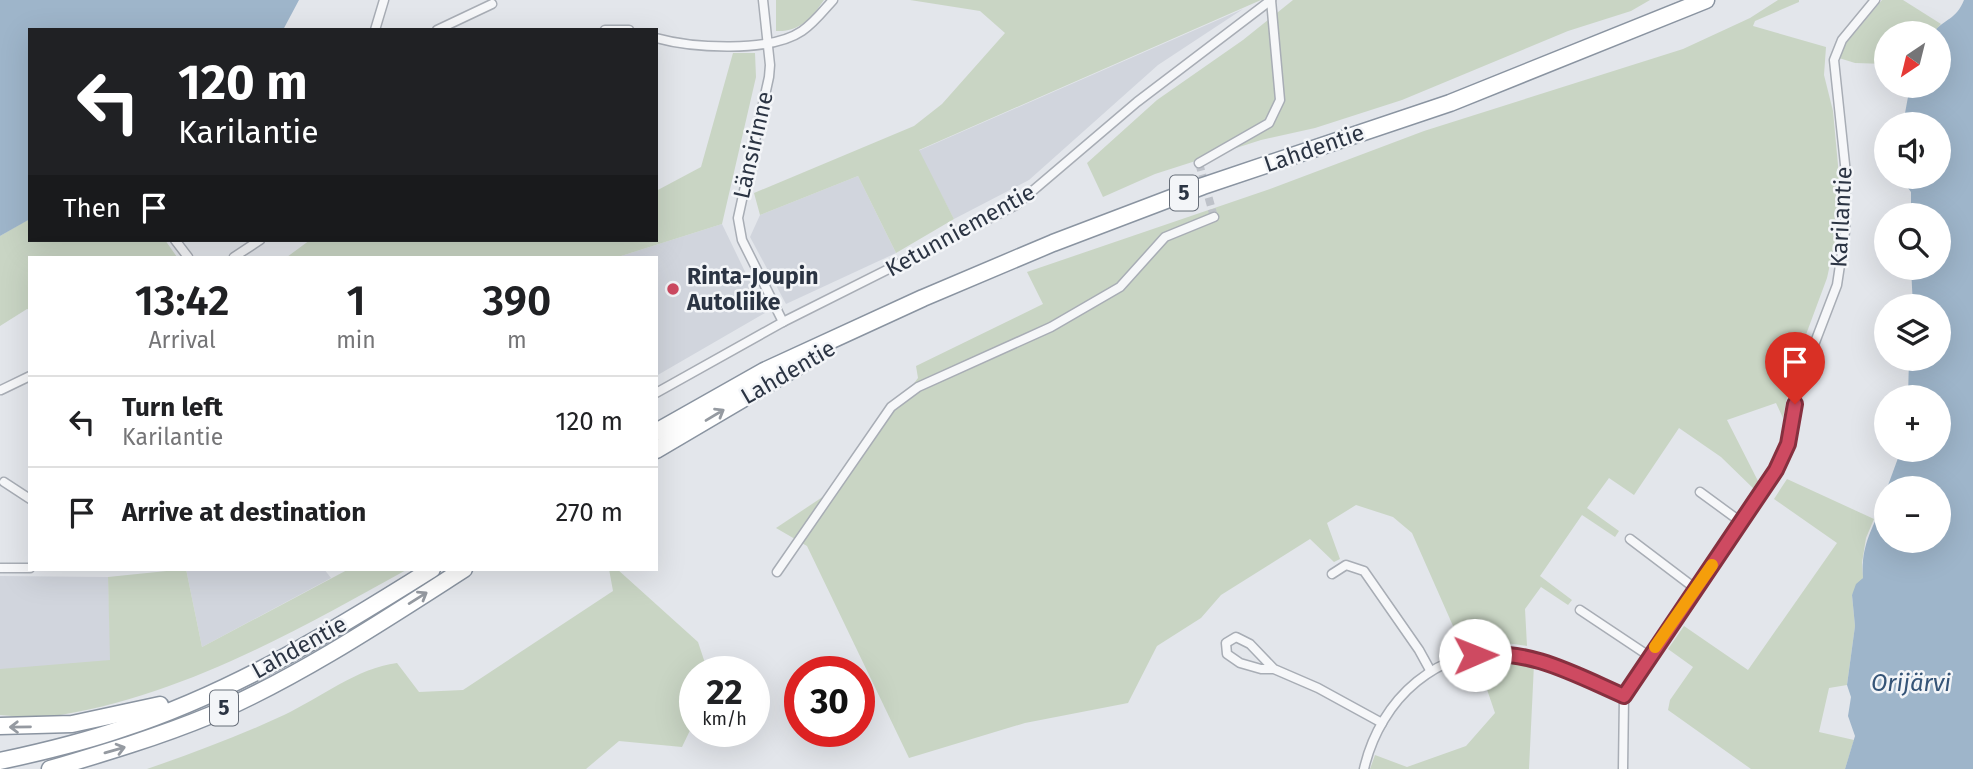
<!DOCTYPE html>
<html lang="en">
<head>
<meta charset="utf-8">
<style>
	:root { --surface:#fff; --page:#f6f6f6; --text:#202124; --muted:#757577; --line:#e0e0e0 }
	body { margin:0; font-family:"Fira Sans",sans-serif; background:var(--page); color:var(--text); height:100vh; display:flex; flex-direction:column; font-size:26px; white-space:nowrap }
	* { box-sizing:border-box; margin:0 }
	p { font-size:23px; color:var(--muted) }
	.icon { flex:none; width:38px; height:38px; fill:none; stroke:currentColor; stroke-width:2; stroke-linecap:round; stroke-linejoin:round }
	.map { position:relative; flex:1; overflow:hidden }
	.drawer { position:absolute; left:28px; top:256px; width:630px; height:315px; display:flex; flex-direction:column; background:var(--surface); border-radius:0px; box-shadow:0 7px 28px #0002 }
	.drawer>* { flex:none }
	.guide { position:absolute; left:28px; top:28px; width:630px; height:214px; border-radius:0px; box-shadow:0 7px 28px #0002; background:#202124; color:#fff; overflow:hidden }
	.needle { width:46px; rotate:215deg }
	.buttons { position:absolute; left:1874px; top:21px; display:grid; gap:14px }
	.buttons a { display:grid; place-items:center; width:77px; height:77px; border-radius:50%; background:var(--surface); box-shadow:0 7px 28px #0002; font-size:35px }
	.speed { position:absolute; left:679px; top:656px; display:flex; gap:14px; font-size:35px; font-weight:700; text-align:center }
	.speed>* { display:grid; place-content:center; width:91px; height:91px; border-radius:50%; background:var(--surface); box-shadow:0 7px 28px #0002; line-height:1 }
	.speed small { font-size:18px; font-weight:400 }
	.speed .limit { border:10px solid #d22; background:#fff; color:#111 }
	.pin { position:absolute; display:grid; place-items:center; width:60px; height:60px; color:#fff; margin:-72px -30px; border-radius:50% 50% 50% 0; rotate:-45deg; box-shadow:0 0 7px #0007 }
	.pin .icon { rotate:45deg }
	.me { position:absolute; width:77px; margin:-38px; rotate:89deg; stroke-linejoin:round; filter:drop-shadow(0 0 5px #0008) }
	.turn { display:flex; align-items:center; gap:24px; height:147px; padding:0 35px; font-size:32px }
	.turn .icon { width:91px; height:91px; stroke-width:2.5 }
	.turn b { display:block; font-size:49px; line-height:60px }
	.then { display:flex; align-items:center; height:66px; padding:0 35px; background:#0003; gap:14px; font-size:26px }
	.eta { display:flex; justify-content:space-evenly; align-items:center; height:119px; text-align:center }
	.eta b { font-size:42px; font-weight:600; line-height:49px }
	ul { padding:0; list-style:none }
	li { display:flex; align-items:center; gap:21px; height:91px; padding:0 35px; border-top:2px solid var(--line) }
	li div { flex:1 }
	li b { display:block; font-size:26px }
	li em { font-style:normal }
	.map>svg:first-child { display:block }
	.built { fill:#d1d5dd }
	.green { fill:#c9d5c4 }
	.water { fill:#9eb5ca }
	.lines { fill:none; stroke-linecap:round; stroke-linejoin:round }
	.street-tunnel { stroke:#bec2c9; stroke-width:8; stroke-dasharray:8 4; stroke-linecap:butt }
	.street-casing { stroke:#a8adb5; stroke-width:11 }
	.highway-casing { stroke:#8a94a1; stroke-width:19 }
	.street { stroke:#f6f7f9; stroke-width:8 }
	.highway { stroke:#fff; stroke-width:16 }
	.oneway { stroke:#959aa1 }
	.route-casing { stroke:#86303f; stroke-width:18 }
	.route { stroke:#ce4a61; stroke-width:12 }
	.slow { stroke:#f59e0b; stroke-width:12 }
	.poi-dot { fill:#ce4a61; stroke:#f3f5f8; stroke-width:2.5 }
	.labels { text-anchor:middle; stroke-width:5; stroke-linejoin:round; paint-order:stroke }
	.shield { fill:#f3f5f8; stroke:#676e79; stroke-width:2 }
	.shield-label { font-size:21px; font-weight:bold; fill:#2b3443 }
	.street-label { font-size:23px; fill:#2b3443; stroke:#f3f5f8 }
	.poi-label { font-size:23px; font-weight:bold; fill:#2b3443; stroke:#f3f5f8; text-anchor:start }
	.water-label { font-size:24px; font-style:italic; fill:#355477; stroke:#f3f5f8 }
</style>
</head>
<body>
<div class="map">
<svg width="1973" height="769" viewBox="0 0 1973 769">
	<rect width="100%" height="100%" fill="#e3e6eb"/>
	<g class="built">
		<polygon points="1243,9 1158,65 1029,180 954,219 918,151"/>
		<polygon points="858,176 896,253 786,304 750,237 760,215"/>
		<polygon points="722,224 765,313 656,376 656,257 618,257"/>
		<polygon points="186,569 324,569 331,578 202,647"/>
		<polygon points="0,576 108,577 111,661 0,670"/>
	</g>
	<g class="green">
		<path d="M 776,0 L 824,0 C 811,19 799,32 776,31 Z"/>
		<polygon points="910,0 1261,0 919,150 954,219 896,253 858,176 760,215 754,193 914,126 942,104 1005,33 980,11"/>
		<polygon points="1293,0 1650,0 1631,11 1568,31 1402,100 1315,128 1261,140 1155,174 1103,197 1087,163 1157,100 1243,40"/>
		<polygon points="1778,0 1799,0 1799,2 1755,21 1753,26 1826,47 1824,75 1833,111 1839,176 1838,228 1827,278 1791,375 1783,418 1776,403 1727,420 1760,485 1756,491 1721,457 1679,428 1634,495 1609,478 1587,508 1619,531 1615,537 1582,515 1540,576 1572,600 1568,605 1541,587 1525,609 1527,646 1483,640 1461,644 1412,533 1393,517 1356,505 1327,523 1340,559 1334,562 1310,539 1221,595 1201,618 1157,646 1128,703 1025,723 909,758 807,546 776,528 833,490 918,378 916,366 1043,304 1027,272 1270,189 1424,131 1683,49 1750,18"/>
		<polygon points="1882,0 1903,0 1941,24 1933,33 1886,33 1886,64 1855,63 1839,58 1843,47"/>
		<polygon points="733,53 755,53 756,77 722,224 618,257 287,257 310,240 656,240 656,191 701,167"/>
		<polygon points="29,219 30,240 165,240 177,257 30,257 30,310 27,309 0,326 0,236"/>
		<polygon points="1787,479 1874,519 1866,538 1862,563 1863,578 1852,595 1855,626 1847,685 1829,688 1819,732 1854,740 1845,769 1751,769 1668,710 1670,700 1693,667 1668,649 1684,626 1748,670 1837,543 1774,499"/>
		<path d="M 186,569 L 202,647 L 349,569 L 408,569 C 294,632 179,698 48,717 C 33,719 15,716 0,715 L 0,669 L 110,660 L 108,577 Z"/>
		<path d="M 609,569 L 617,569 L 698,642 L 708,672 L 695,672 L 695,720 L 682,747 L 619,741 L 586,769 L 147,769 C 193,753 239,736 284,715 C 320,698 357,668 397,663 L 419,692 L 463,690 L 613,591 Z"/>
		<polygon points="1476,657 1509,657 1534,664 1529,769 1370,769 1375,755 1407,767 1466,746 1495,713"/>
	</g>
	<g class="water">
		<polygon points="0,0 299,0 283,30 30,30 30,219 0,236"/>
		<path d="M 1964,0 L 1973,0 L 1973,769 L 1845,769 L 1855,736 L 1848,716 L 1851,697 L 1847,685 L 1855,626 L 1852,595 L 1856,584 L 1863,578 C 1860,539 1878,524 1886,490 L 1886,541 L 1939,541 L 1939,488 L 1887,488 L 1901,450 L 1939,450 L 1939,397 L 1908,397 L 1909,359 L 1939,359 L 1939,306 L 1913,306 L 1911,268 L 1939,268 L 1939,215 L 1911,215 L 1911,192 L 1905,184 L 1905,177 L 1939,177 L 1939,124 L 1903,124 L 1910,86 L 1939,86 L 1939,33 L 1933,33 C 1945,18 1956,20 1964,0 Z"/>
	</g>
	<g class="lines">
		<polyline class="street-tunnel" points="1199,163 1214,217"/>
		<g class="street-casing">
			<g id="street">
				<polyline points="763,0 770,65 769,77 738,218 742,240 783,322"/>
				<polyline points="375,30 384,0"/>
				<polyline points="437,30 492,4"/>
				<polyline points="605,30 629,30"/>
				<path d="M 656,38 C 692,48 770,53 802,31 C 814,23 823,11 833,0"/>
				<polyline points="1199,163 1269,123 1280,100 1271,0"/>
				<polyline points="175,240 188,257"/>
				<polyline points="234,257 260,240"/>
				<polyline points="1,390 30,376"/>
				<polyline points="656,393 783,322 1016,205 1137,102 1271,0"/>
				<polyline points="4,482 30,499"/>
				<polyline points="1700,492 1741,522"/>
				<polyline points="1630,539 1696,589"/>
				<polyline points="0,568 30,568"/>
				<polyline points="777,572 891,407 918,387 1051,327 1120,287 1165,237 1214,217"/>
				<polyline points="1332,574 1346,565 1364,571 1419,650 1430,670"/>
				<polyline points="1580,610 1649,656"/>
				<polyline points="1274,669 1250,644 1236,637 1226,643 1227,654 1240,663 1261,669 1274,669 1318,688 1382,723"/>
				<path d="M 1364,769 C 1380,699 1439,644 1514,654 C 1553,660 1588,680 1624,696"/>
				<polyline points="1623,769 1624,696 1766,485 1788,445 1799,384 1837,285 1845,232 1846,174 1834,60 1842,40 1875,0"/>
			</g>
		</g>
		<g class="highway-casing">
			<g id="highway">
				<polyline points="656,432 764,371 923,298 1053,243 1203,186 1450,103 1706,0"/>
				<polyline points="656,450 802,364"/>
				<polyline points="0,726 72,724 160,705"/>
				<path d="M 0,761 C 42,752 84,742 124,728 C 234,692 335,630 432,569"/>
				<path d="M 50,769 C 104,753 158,737 211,715 C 300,676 383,621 464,569"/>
			</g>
		</g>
		<use href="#street" class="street"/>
		<use href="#highway" class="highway"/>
	</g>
	<defs><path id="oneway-shaft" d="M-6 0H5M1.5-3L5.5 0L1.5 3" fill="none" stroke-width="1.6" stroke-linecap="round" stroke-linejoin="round" transform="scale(1.75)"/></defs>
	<g class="oneway">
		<use href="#oneway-shaft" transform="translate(715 415) rotate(-31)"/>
		<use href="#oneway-shaft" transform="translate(418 598) rotate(-32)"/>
		<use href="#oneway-shaft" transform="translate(20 727) rotate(179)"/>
		<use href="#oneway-shaft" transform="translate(115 750) rotate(-16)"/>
	</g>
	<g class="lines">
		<g class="route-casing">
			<path id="route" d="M 1475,655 C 1529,648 1576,675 1624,696 L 1776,470 L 1788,444 L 1795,404"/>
		</g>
		<use href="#route" class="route"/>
		<polyline class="slow" points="1655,647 1712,565"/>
	</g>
	<circle class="poi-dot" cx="673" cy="289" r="7"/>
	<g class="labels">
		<g class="shield">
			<rect x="1170" y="175.5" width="28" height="35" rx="5"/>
			<rect x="210" y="690.5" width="28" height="35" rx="5"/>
		</g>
		<g class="shield-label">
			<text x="1184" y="200">5</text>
			<text x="224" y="715">5</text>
		</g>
		<g class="street-label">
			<text transform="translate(753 145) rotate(-77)" y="8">Länsirinne</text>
			<text transform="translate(1314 148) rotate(-19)" y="8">Lahdentie</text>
			<text transform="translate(1841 217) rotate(-87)" y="8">Karilantie</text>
			<text transform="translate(960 230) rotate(-29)" y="8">Ketunniementie</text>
			<text transform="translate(788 372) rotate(-30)" y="8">Lahdentie</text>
			<text transform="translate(299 647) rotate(-29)" y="8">Lahdentie</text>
		</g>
		<g class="poi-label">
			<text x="687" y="284">Rinta-Joupin<tspan x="687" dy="26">Autoliike</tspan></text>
		</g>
		<g class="water-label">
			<text x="1911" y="691">Orijärvi</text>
		</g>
	</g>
</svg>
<div class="buttons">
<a><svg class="needle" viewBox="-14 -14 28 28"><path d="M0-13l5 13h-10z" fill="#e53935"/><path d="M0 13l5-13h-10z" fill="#757577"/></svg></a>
<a><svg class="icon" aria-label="sound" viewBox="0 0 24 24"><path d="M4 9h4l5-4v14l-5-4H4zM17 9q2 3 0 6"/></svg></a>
<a><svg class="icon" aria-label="search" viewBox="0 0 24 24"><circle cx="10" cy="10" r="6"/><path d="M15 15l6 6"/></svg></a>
<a><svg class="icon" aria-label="layers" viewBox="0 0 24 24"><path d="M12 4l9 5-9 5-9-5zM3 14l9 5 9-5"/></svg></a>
<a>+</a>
<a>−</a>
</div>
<div class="speed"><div>22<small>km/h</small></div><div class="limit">30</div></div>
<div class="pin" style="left:1795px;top:404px;background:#d93025"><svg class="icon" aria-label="arrive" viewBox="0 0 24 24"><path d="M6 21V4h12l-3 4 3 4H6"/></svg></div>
<svg class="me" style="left:1475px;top:655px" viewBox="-20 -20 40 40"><circle r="19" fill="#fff"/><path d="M0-13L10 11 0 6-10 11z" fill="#ce4a61"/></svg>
<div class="guide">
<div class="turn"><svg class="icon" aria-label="left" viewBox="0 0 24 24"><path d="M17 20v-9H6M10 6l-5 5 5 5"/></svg><div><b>120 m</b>Karilantie</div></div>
<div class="then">Then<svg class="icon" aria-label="arrive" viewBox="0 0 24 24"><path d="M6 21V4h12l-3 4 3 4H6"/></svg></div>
</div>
<section class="drawer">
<div class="eta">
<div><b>13:42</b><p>Arrival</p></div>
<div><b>1</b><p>min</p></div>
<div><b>390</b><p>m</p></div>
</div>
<ul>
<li><svg class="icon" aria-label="left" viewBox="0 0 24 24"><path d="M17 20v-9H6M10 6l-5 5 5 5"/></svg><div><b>Turn left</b><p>Karilantie</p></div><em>120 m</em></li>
<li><svg class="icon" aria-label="arrive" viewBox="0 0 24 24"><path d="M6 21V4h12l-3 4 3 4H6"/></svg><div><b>Arrive at destination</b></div><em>270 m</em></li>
</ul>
</section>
</div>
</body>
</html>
